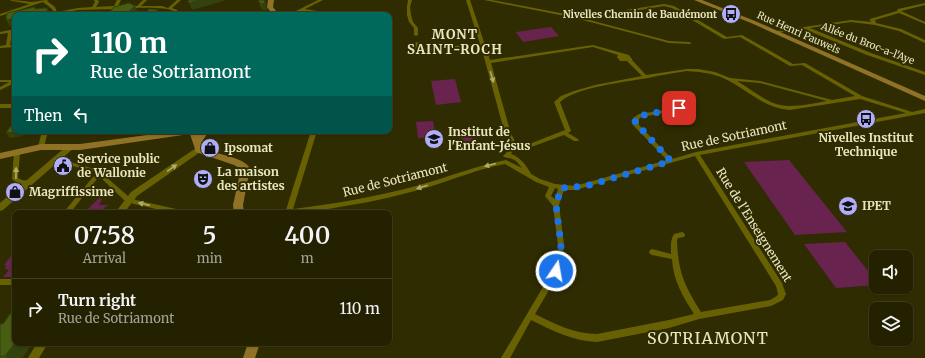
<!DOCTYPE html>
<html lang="en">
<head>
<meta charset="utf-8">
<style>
	:root { --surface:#242101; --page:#2c290b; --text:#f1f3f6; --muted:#a3a399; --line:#413e23 }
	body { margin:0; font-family:Merriweather,serif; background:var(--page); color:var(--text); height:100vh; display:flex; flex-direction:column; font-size:15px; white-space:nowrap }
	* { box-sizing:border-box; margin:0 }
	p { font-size:13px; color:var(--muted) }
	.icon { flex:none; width:22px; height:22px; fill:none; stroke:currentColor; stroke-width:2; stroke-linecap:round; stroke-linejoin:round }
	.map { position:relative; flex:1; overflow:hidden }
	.sheet { position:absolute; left:12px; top:210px; width:380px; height:136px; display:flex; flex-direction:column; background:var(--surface); border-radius:8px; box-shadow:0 1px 3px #0004,0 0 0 1px var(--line) }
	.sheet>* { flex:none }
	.guide { position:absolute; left:12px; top:12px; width:380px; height:122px; border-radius:8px; box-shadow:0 1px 3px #0004,0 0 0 1px var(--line); background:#00695c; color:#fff; overflow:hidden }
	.tools { position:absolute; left:869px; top:250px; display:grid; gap:8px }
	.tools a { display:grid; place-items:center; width:44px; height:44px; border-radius:8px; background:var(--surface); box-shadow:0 1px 3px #0004,0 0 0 1px var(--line); font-size:20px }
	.pin { position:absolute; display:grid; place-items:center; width:34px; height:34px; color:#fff; margin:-17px; border-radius:8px; box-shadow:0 2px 6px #0006 }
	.me { position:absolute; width:44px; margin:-22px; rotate:12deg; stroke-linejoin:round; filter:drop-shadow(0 0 3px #0008) }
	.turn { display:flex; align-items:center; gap:14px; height:84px; padding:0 12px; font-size:18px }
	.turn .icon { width:52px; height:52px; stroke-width:2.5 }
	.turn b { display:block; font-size:28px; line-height:34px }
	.then { display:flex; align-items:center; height:38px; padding:0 12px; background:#0003; gap:8px; font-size:15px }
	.eta { display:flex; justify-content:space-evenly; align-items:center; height:68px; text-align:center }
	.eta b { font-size:24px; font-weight:600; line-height:28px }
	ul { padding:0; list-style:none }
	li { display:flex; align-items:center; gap:12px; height:60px; padding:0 12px; border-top:1px solid var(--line) }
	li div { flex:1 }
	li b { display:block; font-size:15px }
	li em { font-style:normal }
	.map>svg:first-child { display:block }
	.green { fill:#69234f }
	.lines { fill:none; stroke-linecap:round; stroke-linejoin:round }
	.minor { fill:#686104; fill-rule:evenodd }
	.tertiary { fill:#686104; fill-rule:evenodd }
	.secondary { fill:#8f7226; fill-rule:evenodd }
	.wall { fill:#3d500f }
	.shaded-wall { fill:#32410d }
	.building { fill:#475d12; stroke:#32410d }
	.oneway { fill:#afab6b }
	.route { stroke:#1a73e8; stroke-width:7; stroke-dasharray:0 12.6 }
	.labels { text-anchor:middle; stroke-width:4; stroke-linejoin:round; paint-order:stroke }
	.far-poi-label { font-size:10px; font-weight:bold; fill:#e9e7c0; stroke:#302c01; text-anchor:end }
	.far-street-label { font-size:10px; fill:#e9e7c0; stroke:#302c01 }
	.poi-label { font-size:12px; font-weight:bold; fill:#e9e7c0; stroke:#302c01; text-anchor:start }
	.street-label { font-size:12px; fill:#e9e7c0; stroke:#302c01 }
	.far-district-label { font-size:13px; font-weight:bold; letter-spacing:1px; fill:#e9e7c0; stroke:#302c01 }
	.near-neighbourhood-label { font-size:16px; letter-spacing:1px; fill:#e9e7c0; stroke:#302c01 }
</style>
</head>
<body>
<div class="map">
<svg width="925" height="358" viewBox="0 0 925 358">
	<rect width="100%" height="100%" fill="#302c01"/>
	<g class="green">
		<polygon points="551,27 559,36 523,42 516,32"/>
		<polygon points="455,79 461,102 436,105 431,81"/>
		<polygon points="433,121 436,137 418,138 416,122"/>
		<polygon points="473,130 482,148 466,151 458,133"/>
		<polygon points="789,160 847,232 795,235 744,162"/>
		<polygon points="99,198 102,199 99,205 109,205 104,208 105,210 101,213 84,213"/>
		<polygon points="845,242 876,281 876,285 836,288 804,244"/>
		<polygon points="15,251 15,273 12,277 3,277 9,270 5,269 6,265 4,265"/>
	</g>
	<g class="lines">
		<g class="minor">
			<path d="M 10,0 C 17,0 24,1 31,2 C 36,2 42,0 48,0 L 47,1 L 55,7 L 57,12 L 78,8 L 92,7 L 95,2 L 94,0 L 98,0 L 99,2 L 96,7 L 114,6 L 117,0 L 121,0 L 118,6 L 122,7 L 115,9 L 78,10 L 56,14 L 54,13 L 52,9 L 43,2 L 0,16 L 0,14 L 30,4 L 12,1 Z"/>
			<path d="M 143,0 L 147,0 L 141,6 L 162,6 L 168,8 L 177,0 L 181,0 L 172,8 L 177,10 L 180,15 L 176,15 C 176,14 175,13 175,12 C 169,6 138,8 129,8 L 127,7 L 129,6 L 137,6 Z"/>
			<polygon points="318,0 323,0 305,9 335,14 337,15 327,15 301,11 293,15 288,15"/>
			<polygon points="408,0 412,0 410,7 411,15 413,22 418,28 418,35 416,36 414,35 414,28 409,22 407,15 407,7"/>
			<path d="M 466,0 L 470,0 L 490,60 L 593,45 L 629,55 L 632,59 L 632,60 L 646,75 L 687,69 L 698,69 L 715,72 L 730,78 L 760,81 L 832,100 L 855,96 L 802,65 L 790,66 L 740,37 L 724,39 L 672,8 L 664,6 L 586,19 L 669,41 L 689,42 L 691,43 L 691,44 L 669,43 L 575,18 L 484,0 L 492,0 L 581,17 L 664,4 L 674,6 L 727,37 L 742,35 L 793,64 L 805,63 L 862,96 L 912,112 L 925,109 L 925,113 L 700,155 L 782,283 L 786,294 L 783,300 L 771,306 L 699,319 L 669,328 L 597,342 C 573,341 553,331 531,320 L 510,358 L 501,358 L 553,270 L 557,259 L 558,245 L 553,206 L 545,196 L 549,187 L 536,182 L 505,164 C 479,169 454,179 429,187 C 401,195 373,202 345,206 C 323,210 303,213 281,213 L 282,211 L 286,210 L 311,131 L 317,131 L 293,209 C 334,204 375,197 416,186 C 446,178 475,166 506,160 L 522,168 C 516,160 514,159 504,157 L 503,156 C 511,150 511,142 505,134 L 481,46 L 416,52 L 414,51 L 415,43 L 417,42 L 419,43 L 418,49 L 480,44 ZM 593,47 L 618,55 L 617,57 L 620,61 L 627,61 L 642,76 L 595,85 L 574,91 L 561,96 L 554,102 L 565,130 L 527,145 L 515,146 L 514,139 L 511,134 L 491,63 ZM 687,71 C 699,72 712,73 723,78 C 748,89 762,108 790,110 L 860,99 L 906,113 L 696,152 L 672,159 L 639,125 L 639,119 L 641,117 L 693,108 L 695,107 L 695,105 L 639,114 L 633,118 L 633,125 L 667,160 L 575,186 L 555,184 L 540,179 L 531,174 L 530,172 C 525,164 520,157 511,154 L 513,150 L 516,149 L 531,147 L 564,135 L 574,141 L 578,141 L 579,140 L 578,139 L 568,133 L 571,131 L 560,102 C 577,87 625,82 648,78 C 660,75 674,73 687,71 ZM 737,81 L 760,83 L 827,101 C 815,103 802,106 790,106 C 770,107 753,90 737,81 ZM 695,156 L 776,286 L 778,294 L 777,296 L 770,300 L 701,312 C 684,285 678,272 677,240 L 678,238 L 684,237 L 685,235 L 684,233 L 682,232 L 674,234 C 670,241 671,246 671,254 L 652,249 L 650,250 L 649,252 L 650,254 L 652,255 L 672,259 C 673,280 683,297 694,314 L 669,320 L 597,334 C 574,334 555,324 535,314 L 559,273 L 563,259 L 564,245 L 559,205 L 564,190 L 575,190 ZM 555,188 L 558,189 L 555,199 L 551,196 Z"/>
			<polygon points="925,3 925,5 901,11 925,22 925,24 899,13 875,20 876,23 901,29 925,40 925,43 899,31 875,25 851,22 810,28 871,53 925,72 925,75 867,55 804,29 777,33 775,32 777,31 851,20 872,22 870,21 870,19 897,11 898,9"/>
			<polygon points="225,12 226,12 226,14 210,15 212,14"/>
			<polygon points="15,29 15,31 12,32 10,45 15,45 15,47 0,48 0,46 6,45 8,33 0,34 0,32"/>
			<polygon points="0,80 15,80 15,83 0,90 0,87 9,82 0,82"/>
			<rect x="0" y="104" width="15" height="4"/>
			<polygon points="42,131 48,131 44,147 41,149 38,147"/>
			<path d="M 17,150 L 20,152 L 18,178 L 22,180 L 31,181 L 32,182 L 31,183 C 24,185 17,184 12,179 L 14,152 Z"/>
			<polygon points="57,158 98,170 128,196 136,200 176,209 238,210 240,210 241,212 241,213 174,213 134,204 124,200 101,178 97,179 70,213 63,213 93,177 97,175 94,172 55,161 54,160 55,159"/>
			<rect x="0" y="279" width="15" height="6"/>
		</g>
		<g class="tertiary">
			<polygon points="68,145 71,145 75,147 3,210 0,211 0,203"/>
			<polygon points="196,148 202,148 203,150 137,196 124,213 115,213 131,192"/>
			<polygon points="37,343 48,343 39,358 28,358"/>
		</g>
		<g class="secondary">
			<polygon points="268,0 274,0 273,7 279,15 273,15 267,7"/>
			<polygon points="694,0 702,0 755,21 925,96 925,101 751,23"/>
			<path d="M 177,131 L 199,131 L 198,135 L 201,131 L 209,131 L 201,143 L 203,148 C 216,155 242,156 250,168 L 243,205 L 244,213 L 234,213 L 233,205 L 241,169 L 234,165 L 196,152 L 190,134 L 80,150 L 41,150 L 0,159 L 0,153 L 41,144 L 80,144 Z"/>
			<polygon points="248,343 260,343 255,358 243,358"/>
		</g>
	</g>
	<g class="wall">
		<polygon points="258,0 265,0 267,10 263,10 260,5"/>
		<polygon points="0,324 3,324 15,343 35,343 32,344 22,358 0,358"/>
	</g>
	<g class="shaded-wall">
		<polygon points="200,0 224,0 224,1 192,10 189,3"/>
		<polygon points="265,0 267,10 263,10 261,4"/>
		<polygon points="135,6 139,14 138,15 125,15"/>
		<polygon points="47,8 51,15 47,15"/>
		<polygon points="158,10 160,15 152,15"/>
		<polygon points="15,18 15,28 11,28 6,20"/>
		<polygon points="19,131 26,131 23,136 10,138 6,133"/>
		<polygon points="15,343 35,343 32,344 22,358 7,358 5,356"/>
	</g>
	<g class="building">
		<polygon points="188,0 200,0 189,3"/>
		<polygon points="258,0 264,0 265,3 261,4"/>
		<polygon points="129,3 135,6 125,15 107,15 114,7"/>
		<polygon points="35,7 35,9 47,8 47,15 40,15 38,14 31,15 15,15 15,18 6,20 7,13"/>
		<polygon points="149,9 158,10 152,15 143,15"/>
		<polygon points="15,120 15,131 19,131 6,133"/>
		<polygon points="15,307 15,343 5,356 0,356 0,324 3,324"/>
	</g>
	<defs><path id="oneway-solid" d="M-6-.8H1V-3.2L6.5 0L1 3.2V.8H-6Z"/></defs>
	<g class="oneway">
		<use href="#oneway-solid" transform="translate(492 77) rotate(74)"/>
		<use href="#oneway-solid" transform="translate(490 165) rotate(166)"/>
		<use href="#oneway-solid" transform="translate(172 168) rotate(-35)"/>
		<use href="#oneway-solid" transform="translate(16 173) rotate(-89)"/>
		<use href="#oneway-solid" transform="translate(422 187) rotate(163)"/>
		<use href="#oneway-solid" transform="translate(144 204) rotate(-167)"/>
	</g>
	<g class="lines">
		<polyline class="route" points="556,271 560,259 561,245 556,205 561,188 586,186 671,161 635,122 636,118 639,116 679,108"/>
	</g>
	<defs>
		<g id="bus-disc" transform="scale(1)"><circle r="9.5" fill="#b0aefa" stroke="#302c01"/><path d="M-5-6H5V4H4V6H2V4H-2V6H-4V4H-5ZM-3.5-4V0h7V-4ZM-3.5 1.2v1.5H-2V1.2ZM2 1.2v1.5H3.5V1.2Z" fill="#111"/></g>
		<g id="school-disc" transform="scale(1)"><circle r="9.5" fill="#b0aefa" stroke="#302c01"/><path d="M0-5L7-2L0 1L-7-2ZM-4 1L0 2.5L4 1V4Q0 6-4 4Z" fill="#111"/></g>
		<g id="shop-disc" transform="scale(1)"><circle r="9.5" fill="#b0aefa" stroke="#302c01"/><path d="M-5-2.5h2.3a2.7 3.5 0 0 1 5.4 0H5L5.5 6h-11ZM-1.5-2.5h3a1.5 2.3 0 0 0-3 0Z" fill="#111"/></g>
		<g id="civic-disc" transform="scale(1)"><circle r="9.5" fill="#b0aefa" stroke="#302c01"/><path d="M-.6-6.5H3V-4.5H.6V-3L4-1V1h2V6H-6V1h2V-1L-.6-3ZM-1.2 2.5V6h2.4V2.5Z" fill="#111"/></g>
		<g id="theatre-disc" transform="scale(1)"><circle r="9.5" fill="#b0aefa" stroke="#302c01"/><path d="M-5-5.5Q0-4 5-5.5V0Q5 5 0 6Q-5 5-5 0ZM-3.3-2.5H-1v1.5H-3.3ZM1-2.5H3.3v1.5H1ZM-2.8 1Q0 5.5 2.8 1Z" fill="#111"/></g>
	</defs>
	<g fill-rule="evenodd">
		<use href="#bus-disc" x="731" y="14"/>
		<use href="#bus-disc" x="866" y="119"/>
		<use href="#school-disc" x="434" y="139"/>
		<use href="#shop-disc" x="210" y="148"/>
		<use href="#civic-disc" x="63" y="166"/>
		<use href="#theatre-disc" x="203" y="179"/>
		<use href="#shop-disc" x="15" y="192"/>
		<use href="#school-disc" x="848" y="206"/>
	</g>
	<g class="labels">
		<g class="far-poi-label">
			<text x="717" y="18">Nivelles Chemin de Baudémont</text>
		</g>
		<g class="far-street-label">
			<text transform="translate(799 32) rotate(24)" y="4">Rue Henri Pauwels</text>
			<text transform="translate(868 43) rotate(21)" y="4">Allée du Broc-a-l'Aye</text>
		</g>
		<g class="poi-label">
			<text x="448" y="136">Institut de<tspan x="448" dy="14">l'Enfant-Jésus</tspan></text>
			<text x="866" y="142" text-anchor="middle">Nivelles Institut<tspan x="866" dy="14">Technique</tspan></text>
			<text x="224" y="152">Ipsomat</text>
			<text x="77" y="163">Service public<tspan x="77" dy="14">de Wallonie</tspan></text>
			<text x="217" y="176">La maison<tspan x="217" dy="14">des artistes</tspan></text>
			<text x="29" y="196">Magriffissime</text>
			<text x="862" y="210">IPET</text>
		</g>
		<g class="street-label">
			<text transform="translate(734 136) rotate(-12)" y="4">Rue de Sotriamont</text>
			<text transform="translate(395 180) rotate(-14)" y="4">Rue de Sotriamont</text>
			<text transform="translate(754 225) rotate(58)" y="4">Rue de l'Enseignement</text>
		</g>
		<g class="far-district-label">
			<text x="455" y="39">MONT<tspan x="455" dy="15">SAINT-ROCH</tspan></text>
		</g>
		<g class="near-neighbourhood-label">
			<text x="708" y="344">SOTRIAMONT</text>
		</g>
	</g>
</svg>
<div class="tools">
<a><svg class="icon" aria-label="sound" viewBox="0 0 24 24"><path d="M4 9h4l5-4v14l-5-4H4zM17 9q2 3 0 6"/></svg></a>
<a><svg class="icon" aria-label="layers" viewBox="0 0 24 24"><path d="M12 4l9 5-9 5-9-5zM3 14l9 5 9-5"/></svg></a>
</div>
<div class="pin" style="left:679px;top:108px;background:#d93025"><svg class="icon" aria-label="arrive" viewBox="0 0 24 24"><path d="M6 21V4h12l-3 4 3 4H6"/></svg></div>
<svg class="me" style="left:556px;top:271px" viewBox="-20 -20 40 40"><circle r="17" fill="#1a73e8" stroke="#fff" stroke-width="3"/><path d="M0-11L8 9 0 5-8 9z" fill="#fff"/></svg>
<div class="guide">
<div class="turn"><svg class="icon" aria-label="right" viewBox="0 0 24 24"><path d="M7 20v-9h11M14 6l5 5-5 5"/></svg><div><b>110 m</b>Rue de Sotriamont</div></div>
<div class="then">Then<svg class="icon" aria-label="left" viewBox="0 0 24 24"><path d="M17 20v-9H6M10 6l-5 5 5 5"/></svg></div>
</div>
<section class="sheet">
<div class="eta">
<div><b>07:58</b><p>Arrival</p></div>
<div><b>5</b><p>min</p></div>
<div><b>400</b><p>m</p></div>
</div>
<ul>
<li><svg class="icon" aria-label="right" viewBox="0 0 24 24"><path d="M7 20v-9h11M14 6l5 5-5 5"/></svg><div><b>Turn right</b><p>Rue de Sotriamont</p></div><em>110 m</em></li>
</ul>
</section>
</div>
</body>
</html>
